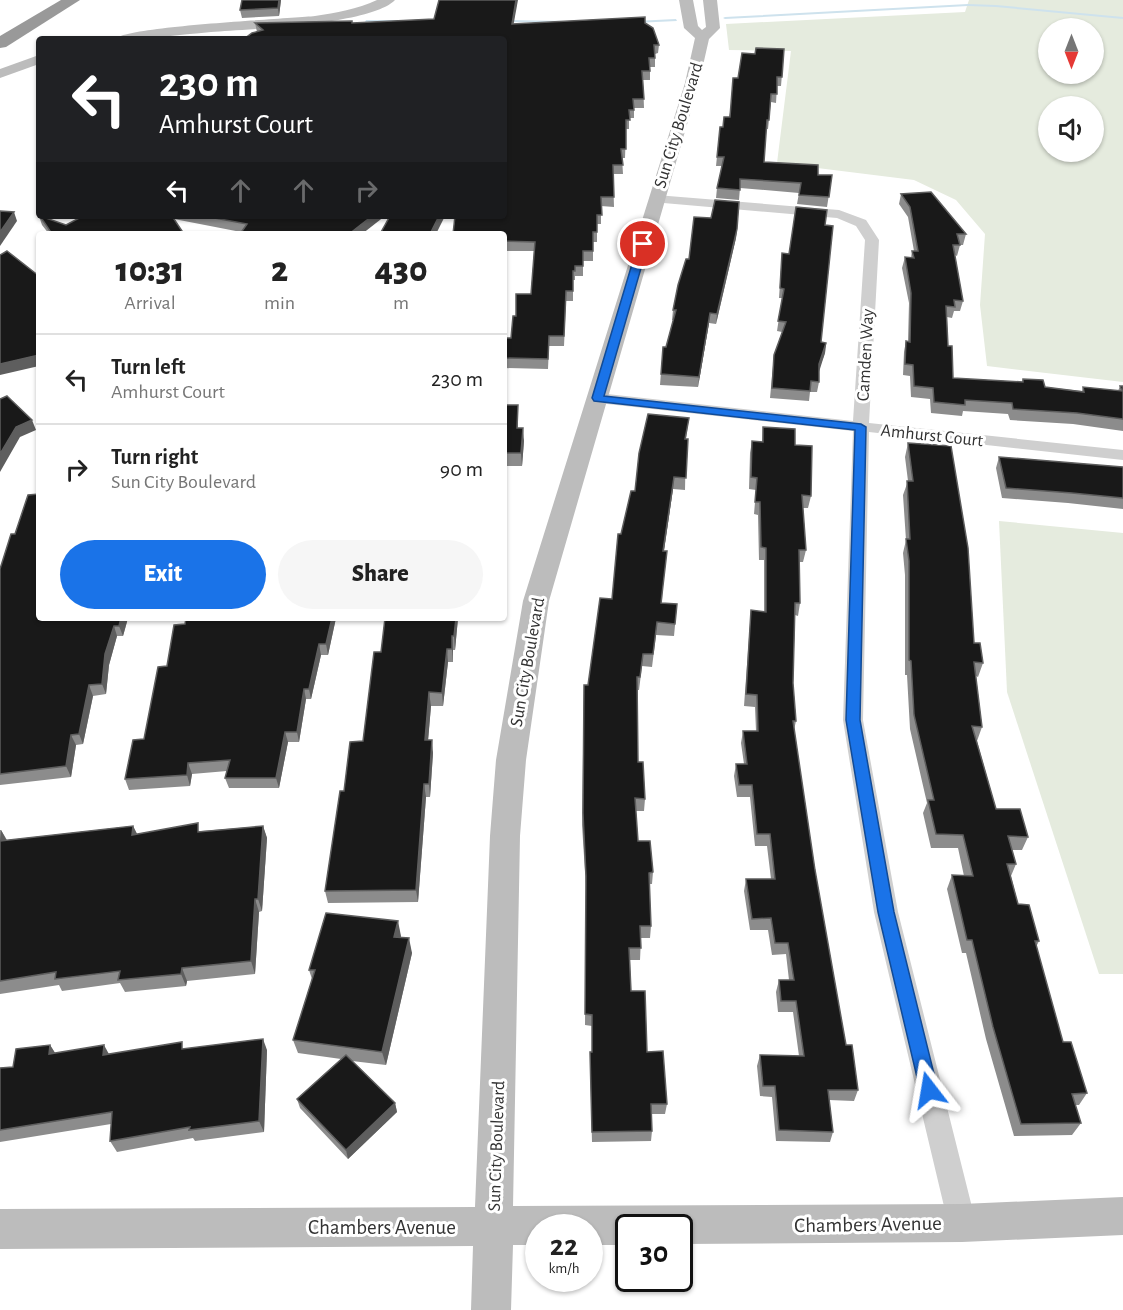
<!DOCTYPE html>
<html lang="en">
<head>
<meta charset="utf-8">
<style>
	:root { --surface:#fff; --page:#f6f6f6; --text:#222; --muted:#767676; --line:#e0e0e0; --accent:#1a73e8 }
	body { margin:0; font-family:"Alegreya Sans",sans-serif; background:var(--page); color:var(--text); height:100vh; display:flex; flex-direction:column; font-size:22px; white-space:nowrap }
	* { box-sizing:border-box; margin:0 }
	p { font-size:20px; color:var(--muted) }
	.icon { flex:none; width:33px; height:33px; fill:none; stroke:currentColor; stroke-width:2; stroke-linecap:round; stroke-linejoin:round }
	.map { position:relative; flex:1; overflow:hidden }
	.details { position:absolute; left:36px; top:231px; width:471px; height:390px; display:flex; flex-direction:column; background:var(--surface); border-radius:6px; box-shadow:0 2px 4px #0004 }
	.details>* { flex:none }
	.hud { position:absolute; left:36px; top:36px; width:471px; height:183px; border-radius:6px; box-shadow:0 2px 4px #0004; background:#202124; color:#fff; overflow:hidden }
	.needle { width:39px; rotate:180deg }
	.buttons { position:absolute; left:1038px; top:18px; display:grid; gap:12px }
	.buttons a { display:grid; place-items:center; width:66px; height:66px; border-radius:50%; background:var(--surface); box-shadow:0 2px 4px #0004; font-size:30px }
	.speed { position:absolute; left:525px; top:1214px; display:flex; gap:12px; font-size:30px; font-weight:700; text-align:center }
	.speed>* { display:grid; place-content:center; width:78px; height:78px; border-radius:50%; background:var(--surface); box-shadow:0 2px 4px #0004; line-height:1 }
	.speed small { font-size:15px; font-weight:400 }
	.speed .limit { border:3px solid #111; border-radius:9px; background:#fff; color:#111 }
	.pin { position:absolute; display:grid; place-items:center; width:51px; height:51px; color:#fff; margin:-26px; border:3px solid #fff; border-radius:50%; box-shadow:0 2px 6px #0007 }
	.me { position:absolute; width:66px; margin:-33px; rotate:346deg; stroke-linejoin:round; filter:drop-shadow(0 0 4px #0008) }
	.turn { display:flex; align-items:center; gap:21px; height:126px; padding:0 24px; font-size:27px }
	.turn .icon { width:78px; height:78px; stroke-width:2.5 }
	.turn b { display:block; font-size:42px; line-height:51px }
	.lanes { display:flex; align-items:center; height:57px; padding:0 24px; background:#0003; justify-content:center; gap:30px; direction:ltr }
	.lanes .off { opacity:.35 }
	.eta { display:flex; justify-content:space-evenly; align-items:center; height:102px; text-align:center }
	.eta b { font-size:36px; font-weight:800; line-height:42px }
	.action { display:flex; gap:12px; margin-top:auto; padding:12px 24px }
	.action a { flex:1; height:69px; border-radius:36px; background:var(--accent); color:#fff; font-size:24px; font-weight:800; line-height:69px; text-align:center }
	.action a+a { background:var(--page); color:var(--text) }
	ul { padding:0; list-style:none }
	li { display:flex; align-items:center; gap:18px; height:90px; padding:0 24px; border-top:2px solid var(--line) }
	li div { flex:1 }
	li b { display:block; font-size:22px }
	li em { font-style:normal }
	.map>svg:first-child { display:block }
	.green { fill:#e5ebde; fill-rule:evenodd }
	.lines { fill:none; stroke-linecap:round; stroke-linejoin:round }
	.stream { fill:#cee2ed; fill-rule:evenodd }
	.street { fill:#cfcfcf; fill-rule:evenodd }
	.secondary { fill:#bcbcbc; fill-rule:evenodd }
	.highway { fill:#999; fill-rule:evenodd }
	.wall { fill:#8c8c8c }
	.shaded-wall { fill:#5e5e5e }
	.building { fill:#191919; stroke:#5e5e5e; stroke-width:1.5 }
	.route { fill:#1a73e8; stroke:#114b97; stroke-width:1.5 }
	.labels { text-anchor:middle; stroke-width:6; stroke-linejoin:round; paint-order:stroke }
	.street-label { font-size:18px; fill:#323232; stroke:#fff }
	.near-street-label { font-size:21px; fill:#323232; stroke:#fff }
</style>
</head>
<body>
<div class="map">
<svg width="1123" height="1310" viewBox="0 0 1123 1310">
	<rect width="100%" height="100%" fill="#fff"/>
	<g class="green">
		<path d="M 969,0 L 1123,0 L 1123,382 L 987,366 L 980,305 L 985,234 L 956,200 L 914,180 L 777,163 L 791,51 L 729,50 L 726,24 L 965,12 ZM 1048,28 L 1094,28 L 1094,74 L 1048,74 ZM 1048,106 L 1094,106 L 1094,152 L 1048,152 Z"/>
		<polygon points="999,521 1123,533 1123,974 1099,974 1007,692"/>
	</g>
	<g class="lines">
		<g class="stream">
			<polygon points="968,4 996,5 1123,17 1123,19 996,7 968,6 725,19 723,18 725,17"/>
			<polygon points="676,19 677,21 635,23 633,22 635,21"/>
			<polygon points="366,20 398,20 400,21 398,22 365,22"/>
			<polygon points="505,20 569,21 571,22 569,23 506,22"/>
		</g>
		<polygon class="street" points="656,195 839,210 866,220 879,240 869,423 1123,450 1123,460 869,432 863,720 898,912 976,1223 972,1233 962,1237 952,1233 948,1223 874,912 843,720 853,431 598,403 590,398 598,393 853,421 865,240 856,226 837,218 652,202 650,199 652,196"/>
		<g class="secondary">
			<path d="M 377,0 L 395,0 C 371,25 248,29 211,32 C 179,35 147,39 115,39 C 127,26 286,19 315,16 C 336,13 357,9 377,0 Z"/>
			<polygon points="679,0 693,0 698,26 702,30 706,27 703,0 717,0 720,28 709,39 699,83 549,601 526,760 520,836 513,1206 962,1204 1123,1197 1123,1235 962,1242 680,1244 680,1227 628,1227 628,1245 590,1245 590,1227 538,1227 538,1245 513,1245 511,1310 471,1310 473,1246 0,1249 0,1209 475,1207 490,836 496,760 523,601 685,83 695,38 684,28"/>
			<polygon points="39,55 39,64 0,78 0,69"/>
		</g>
		<polygon class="highway" points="61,0 80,0 6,47 0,48 0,36"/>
	</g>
	<g class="wall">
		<polygon points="242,0 281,0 279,16 242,18 240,10"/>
		<polygon points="255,23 352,23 514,24 645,23 659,45 658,53 655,54 655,67 650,67 650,80 643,80 644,108 634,108 634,118 629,118 629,129 626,129 625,158 622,158 623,174 613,174 614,207 601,206 601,224 597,224 597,242 593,242 593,261 583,261 583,276 575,276 575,280 573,280 573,301 566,301 564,346 549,346 548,369 504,368 504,342 511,338 516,316 531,294 534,251 504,251 504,216 257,32"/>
		<polygon points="784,49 781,86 777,86 776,103 771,102 768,129 766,129 764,162 818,175 832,175 827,207 797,204 799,193 740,188 739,200 716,198 717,188 722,166 716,166 720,127 723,127 729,117 738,78 755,54"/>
		<polygon points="901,194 966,234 963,245 960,245 957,256 955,255 963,301 960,311 954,311 952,318 947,317 948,346 953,378 1022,382 1023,379 1045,387 1082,391 1083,387 1118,391 1120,386 1123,386 1123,431 1073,424 1010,420 1008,414 963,411 962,416 931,413 930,399 911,397 910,376 903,375 904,352 906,341 908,341 909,303 902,268 905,257 911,258 912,251 914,251 908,217 899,204"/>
		<polygon points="39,216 66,225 83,216 385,216 241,232 174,219 184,234 49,234 42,225"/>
		<polygon points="825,225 821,342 826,343 825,353 819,369 819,382 817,392 810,392 809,401 770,398 774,355 782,332 777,331 782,298 779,298 782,253 789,254"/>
		<polygon points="737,229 736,238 716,324 709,323 698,387 660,385 663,347 666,347 673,320 672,320 673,310 689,259"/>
		<polygon points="504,405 518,405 518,428 524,441 522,466 506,466 504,481"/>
		<polygon points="689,418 686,439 685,490 673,489 664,551 662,603 677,604 674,636 656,635 652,667 642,666 639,690 638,690 638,762 645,799 644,811 636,811 638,841 653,872 652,884 649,884 651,926 650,938 641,938 640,960 630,960 631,991 647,1052 667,1104 665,1114 651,1114 652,1131 651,1141 592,1142 590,1063 590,1052 592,1052 592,1026 585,1025 586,888 582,825 584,685 588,685 612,599 621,534 635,491"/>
		<polygon points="763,427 795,445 811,496 808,508 803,508 806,550 803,562 799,562 800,603 798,616 795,615 793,683 796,721 794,730 815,870 846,1045 858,1090 854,1101 829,1100 833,1132 830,1142 776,1141 772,1097 760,1096 757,1066 760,1055 799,1056 793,1012 778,1012 776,992 779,980 789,980 786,954 772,955 768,930 750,930 744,891 746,879 771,879 767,846 755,846 750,797 737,797 734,776 736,764 744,764 741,743 743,731 756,731 755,707 744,706 750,623 751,610 764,612 764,560 759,560 758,515 754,514 756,490 749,489 750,453 752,441 762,442"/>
		<polygon points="908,443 974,643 983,663 978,677 976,676 982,727 977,741 996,809 1028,837 1022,850 1012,850 1016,864 1011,876 1018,904 1039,941 1036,947 1063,1042 1087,1093 1079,1105 1075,1105 1081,1123 1072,1135 1014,1136 986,1039 966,953 962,953 947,889 952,875 964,876 958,848 931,848 923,813 927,803 910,729 907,675 905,675 905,575 903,553 906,540 903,495 908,481 905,457"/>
		<polygon points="999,457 1123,467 1123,509 1068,503 1002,498 996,468"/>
		<polygon points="15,534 128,618 123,636 117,636 109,665 106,694 93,696 83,744 76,745 71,777 0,785 0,569"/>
		<polygon points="186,618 336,618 328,655 321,655 311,699 306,699 299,742 288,742 279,788 229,788 225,778 227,771 192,774 190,786 129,790 125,779 144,739 167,666 185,624"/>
		<polygon points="385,618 458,618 455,650 453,650 453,662 448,662 443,706 431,706 428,740 433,753 430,797 426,797 418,902 328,903 325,891 344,791 363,741 381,652"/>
		<polygon points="133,826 137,834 201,831 263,826 267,838 262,911 259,912 255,974 187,981 186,986 125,992 120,983 62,991 59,985 0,994 0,830 1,830 7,840"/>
		<polygon points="401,936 401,937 412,953 386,1065 352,1061 395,1103 397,1112 348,1159 300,1108 297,1099 341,1059 298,1053 293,1040 312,979 309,970"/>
		<polygon points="50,1045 55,1053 109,1054 185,1049 267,1050 264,1132 195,1141 193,1138 117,1152 110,1141 111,1124 0,1142 0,1068 13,1067"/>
	</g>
	<g class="shaded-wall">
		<polygon points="279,0 281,0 279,16 278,8"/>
		<polygon points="516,0 518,0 512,33 512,24"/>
		<polygon points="14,212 17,221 0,246 0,232"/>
		<polygon points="372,216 385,216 362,234 349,234"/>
		<polygon points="439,216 445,216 436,234 430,234"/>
		<polygon points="737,229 736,238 716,324 717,314"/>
		<polygon points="710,313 709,323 698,387 699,377"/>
		<polygon points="826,343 825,353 818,375 819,364"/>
		<polygon points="39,355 39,366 0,375 0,364"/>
		<polygon points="32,420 36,430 20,437 0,472 0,454 16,427"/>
		<polygon points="523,428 524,441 522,466 521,453"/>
		<polygon points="505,453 506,466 504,481 504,464"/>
		<polygon points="674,477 673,489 662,564 663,551"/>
		<polygon points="121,618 128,618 123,636 119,626"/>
		<polygon points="332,618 336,618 328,655 326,644"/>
		<polygon points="456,618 458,618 455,650 454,636"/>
		<polygon points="114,626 117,636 109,665 106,694 102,684 105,654"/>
		<polygon points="452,636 453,650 453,662 452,649"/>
		<polygon points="319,644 321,655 311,699 309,689"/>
		<polygon points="447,649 448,662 443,706 442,693"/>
		<polygon points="89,685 93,696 83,744 79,734"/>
		<polygon points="304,689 306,699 299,742 297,732"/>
		<polygon points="429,692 431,706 427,753 425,740"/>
		<polygon points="285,732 288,742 279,788 276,778"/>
		<polygon points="71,735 76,745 71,777 66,766"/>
		<polygon points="432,740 433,753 430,797 429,784"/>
		<polygon points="188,763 192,774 190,786 187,775"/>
		<polygon points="424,784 426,797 418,902 416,890"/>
		<polygon points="133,826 139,838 132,835"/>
		<polygon points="263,826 267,838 262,911 258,899"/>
		<polygon points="1,830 8,843 0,841"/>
		<polygon points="255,899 259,912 255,974 251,961"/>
		<polygon points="398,921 401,936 397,951 394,937"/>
		<polygon points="409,938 412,953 386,1065 382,1052"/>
		<polygon points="182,968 187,981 186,986 181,974"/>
		<polygon points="263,1039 267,1050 264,1132 259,1121"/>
		<polygon points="50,1045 57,1056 49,1054"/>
		<polygon points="104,1045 110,1056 103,1055"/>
		<polygon points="395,1103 397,1112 348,1159 346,1150"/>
	</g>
	<g class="building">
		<polygon points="242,0 279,0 278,8 240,10"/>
		<polygon points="439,0 516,0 512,24 645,17 645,23 653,28 659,45 654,45 655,58 649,58 650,71 642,71 644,99 633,99 634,110 629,110 630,120 626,120 626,149 621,149 623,165 613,165 614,197 601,197 602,215 597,215 597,232 593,232 593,251 583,251 583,266 575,266 575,271 573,271 573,291 566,291 564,336 549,336 548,359 504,358 504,338 511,338 513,316 516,316 516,294 531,294 535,242 504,241 504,234 453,234 455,216 504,216 504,39 244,39 252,33 263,30 255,23 352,21 352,23 434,19"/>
		<polygon points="756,48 784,49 782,77 777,77 777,94 771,94 769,120 767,120 764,162 818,165 818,175 832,175 829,197 799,195 801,183 740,179 740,190 717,188 724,157 717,157 720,127 723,127 724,117 730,117 733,78 738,78 742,53 755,54"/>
		<polygon points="931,192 966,234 957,234 960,245 953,245 963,301 954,300 955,307 946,306 948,346 952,346 953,378 1023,382 1023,379 1043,380 1045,387 1084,392 1083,387 1122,391 1120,386 1123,386 1123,419 1077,413 1013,409 1012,403 965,400 965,405 934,402 933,388 914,386 913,365 905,364 906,341 910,342 911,293 905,257 914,258 912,251 918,251 910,207 901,194"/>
		<polygon points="715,200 739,202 737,229 717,314 710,313 699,377 661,374 663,347 666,347 676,310 673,310 678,285 686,259 689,259 694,217 711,218"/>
		<polygon points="796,207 827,210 825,225 833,226 821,342 826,343 819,364 819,382 811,381 810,391 772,388 774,355 786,322 778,321 784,289 780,288 782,253 789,254"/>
		<polygon points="0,211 14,212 0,232"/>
		<polygon points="40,216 66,225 83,216 172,216 184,234 52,234"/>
		<polygon points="204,216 372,216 349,234 240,234 247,224"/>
		<polygon points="390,216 439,216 430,234 380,234"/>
		<polygon points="7,251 39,276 39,355 0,364 0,255"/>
		<polygon points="7,396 32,420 16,427 0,454 0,399"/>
		<polygon points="504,405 518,405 517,428 523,428 521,453 505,453 504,464"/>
		<polygon points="648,414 689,418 685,439 688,439 686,478 674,477 663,551 667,551 661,603 677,604 675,624 657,622 653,654 643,654 640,677 637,677 638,762 643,762 645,799 635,798 638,841 650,841 653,872 649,873 651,926 640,926 641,948 629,948 631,991 645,991 647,1052 663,1051 667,1104 651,1104 652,1131 592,1132 590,1052 592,1052 592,1015 585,1014 586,876 583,813 584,685 588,685 600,598 612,599 618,534 621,534 631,491 635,491 639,453"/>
		<polygon points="763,427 795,429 795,445 812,446 811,496 802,495 806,550 799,550 800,603 795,603 793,683 796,721 793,721 815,870 846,1045 852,1045 858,1090 828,1090 833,1132 779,1130 775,1086 763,1086 760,1055 804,1056 796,1001 781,1001 779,980 794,980 788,943 775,943 771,918 752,919 746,879 775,879 770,834 757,834 752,785 739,785 736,764 747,764 743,731 758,731 757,695 746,694 751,610 766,612 766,548 761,547 760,502 755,502 757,478 751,477 752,441 763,442"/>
		<polygon points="908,443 951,446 968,548 974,643 980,643 983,663 974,662 982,727 972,726 996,809 1020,809 1028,837 1008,836 1016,864 1007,864 1018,904 1029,905 1039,941 1035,941 1063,1042 1071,1042 1087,1093 1072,1094 1081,1123 1021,1124 993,1027 972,940 967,940 952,875 973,876 963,835 936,834 928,800 934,800 914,715 911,661 909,660 909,561 906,539 910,539 907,481 913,481"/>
		<polygon points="999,457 1123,467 1123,498 1072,493 1006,488"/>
		<polygon points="39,494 39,618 121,618 119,626 114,626 105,654 102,684 89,685 79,734 71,735 66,766 0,774 0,569 11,534 15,534 28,495"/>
		<polygon points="186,618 332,618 326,644 319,644 309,689 304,689 297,732 285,732 276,778 225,778 230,760 188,763 187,775 125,779 133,740 144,739 158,667 167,666 174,625 185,624"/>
		<polygon points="385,618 456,618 454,636 452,636 452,649 447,649 442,693 429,692 425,740 432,740 429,784 424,784 416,890 325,891 340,791 344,791 350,742 363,741 374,652 381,652"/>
		<polygon points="198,823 198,832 263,826 258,899 255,899 251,961 182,968 181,974 118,980 120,971 55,979 56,972 0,981 0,841 133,826 132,835"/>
		<polygon points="326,913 398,921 394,937 409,938 382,1052 293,1040 315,970 309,970"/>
		<polygon points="263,1039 259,1121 189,1130 190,1127 110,1141 112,1112 0,1130 0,1068 13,1067 16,1049 50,1045 49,1054 104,1045 103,1055 182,1042 182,1049"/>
		<polygon points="346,1055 395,1103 346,1150 297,1099"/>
	</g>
	<polygon class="route" points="643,241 648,244 604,396 861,424 866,427 860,720 894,912 938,1090 936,1096 929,1099 923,1096 920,1090 878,912 846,720 855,430 594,401 592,398 638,244"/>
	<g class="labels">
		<g class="street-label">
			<text transform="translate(678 125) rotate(-73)" y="6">Sun City Boulevard</text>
			<text transform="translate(865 355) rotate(-87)" y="6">Camden Way</text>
			<text transform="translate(932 435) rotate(6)" y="6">Amhurst Court</text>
			<text transform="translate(527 662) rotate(-80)" y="6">Sun City Boulevard</text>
			<text transform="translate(496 1146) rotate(-88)" y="6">Sun City Boulevard</text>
		</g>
		<g class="near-street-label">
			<text transform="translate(868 1224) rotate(-1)" y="7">Chambers Avenue</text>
			<text x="382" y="1234">Chambers Avenue</text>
		</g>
	</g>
</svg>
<div class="buttons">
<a><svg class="needle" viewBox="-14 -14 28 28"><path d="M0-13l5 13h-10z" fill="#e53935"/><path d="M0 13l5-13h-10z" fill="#767676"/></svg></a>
<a><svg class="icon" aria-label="sound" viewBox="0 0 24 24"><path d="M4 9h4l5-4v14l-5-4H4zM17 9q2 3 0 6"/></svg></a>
</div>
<div class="speed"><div>22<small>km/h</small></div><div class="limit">30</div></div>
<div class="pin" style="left:643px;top:244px;background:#d93025"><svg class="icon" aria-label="arrive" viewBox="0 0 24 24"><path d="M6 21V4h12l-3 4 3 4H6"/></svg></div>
<svg class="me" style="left:929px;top:1090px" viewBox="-20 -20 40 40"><path d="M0-17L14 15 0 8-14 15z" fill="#1a73e8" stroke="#fff" stroke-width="4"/></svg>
<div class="hud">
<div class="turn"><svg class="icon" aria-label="left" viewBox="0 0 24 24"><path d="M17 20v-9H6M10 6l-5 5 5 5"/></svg><div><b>230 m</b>Amhurst Court</div></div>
<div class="lanes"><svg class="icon" aria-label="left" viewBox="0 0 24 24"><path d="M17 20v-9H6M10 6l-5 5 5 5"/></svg><svg class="icon off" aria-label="ahead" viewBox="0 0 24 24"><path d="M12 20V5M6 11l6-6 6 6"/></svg><svg class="icon off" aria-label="ahead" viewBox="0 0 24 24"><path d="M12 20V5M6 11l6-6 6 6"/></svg><svg class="icon off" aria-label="right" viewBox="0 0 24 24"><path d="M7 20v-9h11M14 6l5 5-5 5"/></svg></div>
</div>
<section class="details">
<div class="eta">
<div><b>10:31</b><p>Arrival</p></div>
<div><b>2</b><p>min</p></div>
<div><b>430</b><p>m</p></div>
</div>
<ul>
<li><svg class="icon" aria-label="left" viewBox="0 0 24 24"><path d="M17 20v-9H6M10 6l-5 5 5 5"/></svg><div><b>Turn left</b><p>Amhurst Court</p></div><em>230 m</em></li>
<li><svg class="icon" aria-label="right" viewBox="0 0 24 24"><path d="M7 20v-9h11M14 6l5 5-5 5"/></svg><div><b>Turn right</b><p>Sun City Boulevard</p></div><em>90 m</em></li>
</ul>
<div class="action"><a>Exit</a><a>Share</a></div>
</section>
</div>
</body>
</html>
